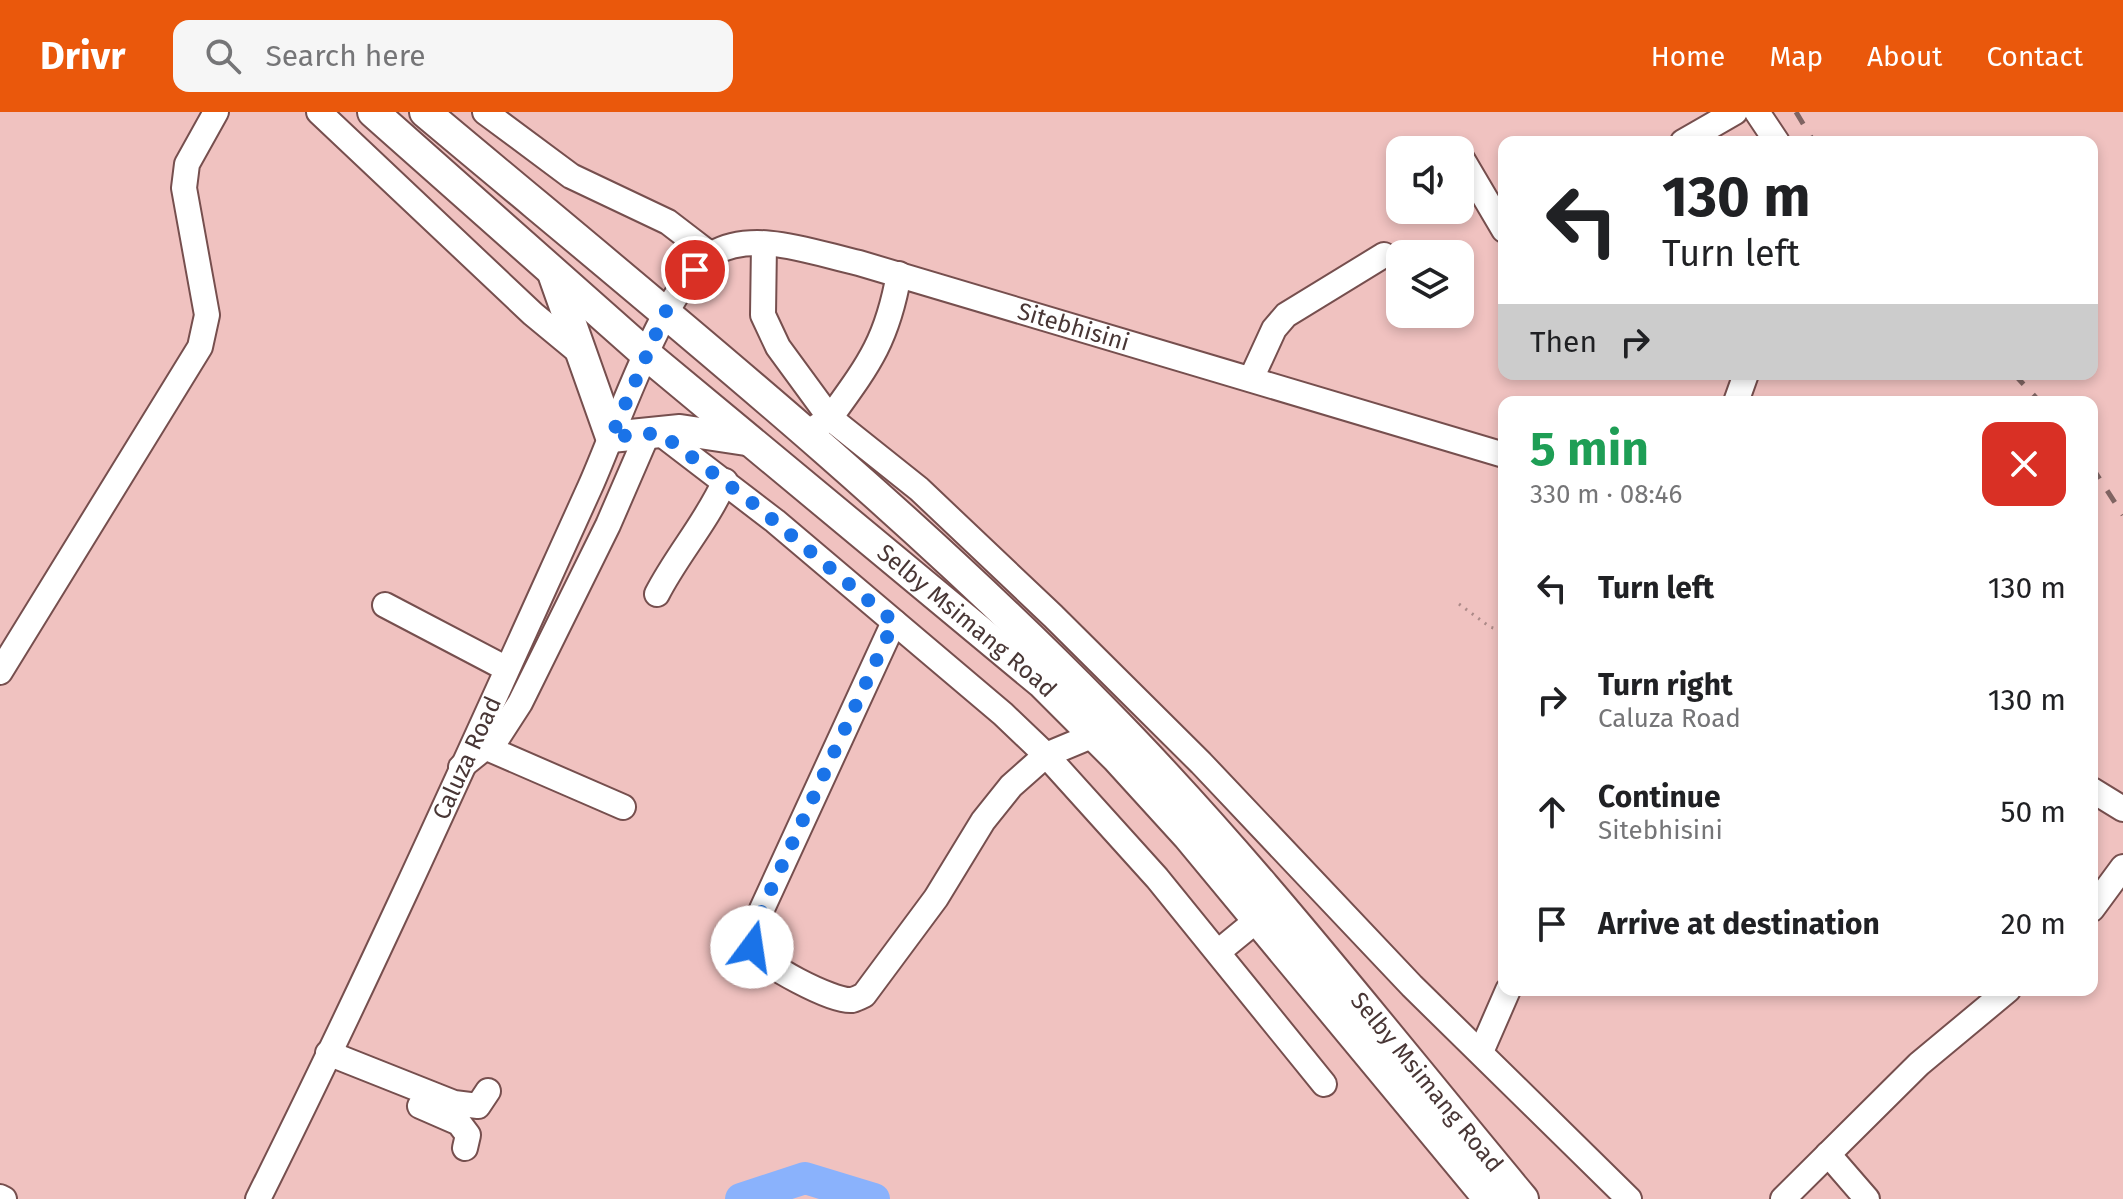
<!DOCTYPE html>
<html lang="en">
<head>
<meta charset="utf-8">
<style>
	:root { --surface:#fff; --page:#f6f6f6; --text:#202124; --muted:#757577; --accent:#ea580c }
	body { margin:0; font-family:"Fira Sans",sans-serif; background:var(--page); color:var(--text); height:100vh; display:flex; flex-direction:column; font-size:30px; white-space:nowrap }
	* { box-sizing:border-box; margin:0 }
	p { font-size:26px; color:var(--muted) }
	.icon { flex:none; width:44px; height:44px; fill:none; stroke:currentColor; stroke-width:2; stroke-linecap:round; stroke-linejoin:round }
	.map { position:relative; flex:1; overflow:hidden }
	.drawer { position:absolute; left:1498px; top:284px; width:600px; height:600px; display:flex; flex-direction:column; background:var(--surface); border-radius:16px; box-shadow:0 4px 12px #0003 }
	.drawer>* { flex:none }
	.guide { position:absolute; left:1498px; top:24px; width:600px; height:244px; border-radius:16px; box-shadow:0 4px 12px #0003; background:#fff; color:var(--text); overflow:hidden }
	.buttons { position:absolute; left:1386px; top:24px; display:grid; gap:16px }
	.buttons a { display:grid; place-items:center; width:88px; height:88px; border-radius:16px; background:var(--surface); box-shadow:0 4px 12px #0003; font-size:40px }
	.pin { position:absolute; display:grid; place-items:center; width:68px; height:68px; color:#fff; margin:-34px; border:4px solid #fff; border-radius:50%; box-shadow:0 2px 8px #0007 }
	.me { position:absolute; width:88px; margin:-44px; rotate:14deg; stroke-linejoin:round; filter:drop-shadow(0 0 6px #0008) }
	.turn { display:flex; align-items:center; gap:28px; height:168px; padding:0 32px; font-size:36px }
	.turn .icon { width:104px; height:104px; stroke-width:2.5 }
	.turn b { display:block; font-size:56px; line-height:68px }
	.then { display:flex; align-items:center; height:76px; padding:0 32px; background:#0003; gap:16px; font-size:30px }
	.round { display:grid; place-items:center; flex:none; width:84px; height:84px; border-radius:16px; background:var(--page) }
	.overview { display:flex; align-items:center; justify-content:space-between; height:136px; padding:0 32px }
	h1 { font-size:48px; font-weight:700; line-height:60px; color:#1e9e55 }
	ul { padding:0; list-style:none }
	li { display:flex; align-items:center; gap:24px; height:112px; padding:0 32px }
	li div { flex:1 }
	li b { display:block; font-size:30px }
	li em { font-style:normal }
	header { display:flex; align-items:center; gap:48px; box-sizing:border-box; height:112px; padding:0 40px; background:var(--accent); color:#fff }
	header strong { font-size:38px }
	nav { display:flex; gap:44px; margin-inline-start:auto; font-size:28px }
	.search { width:560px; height:72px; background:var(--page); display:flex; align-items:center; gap:20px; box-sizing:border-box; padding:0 28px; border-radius:16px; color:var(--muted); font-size:30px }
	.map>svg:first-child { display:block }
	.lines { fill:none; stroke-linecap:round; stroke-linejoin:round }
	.river { stroke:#8ab2fc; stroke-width:32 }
	.minor-casing { stroke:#764f4e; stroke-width:28 }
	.major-casing { stroke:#764f4e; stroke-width:34 }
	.path { stroke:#ac8a88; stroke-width:3; stroke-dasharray:2 6; stroke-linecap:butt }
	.minor { stroke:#fff; stroke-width:24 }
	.major { stroke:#fff; stroke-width:30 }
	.rail { stroke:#7f6462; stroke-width:5; stroke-dasharray:14 14; stroke-linecap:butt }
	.route { stroke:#1a73e8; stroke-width:14; stroke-dasharray:0 25.2 }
	.labels { text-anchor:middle; stroke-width:7; stroke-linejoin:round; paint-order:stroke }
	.street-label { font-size:24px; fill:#483635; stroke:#f0c2c0 }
</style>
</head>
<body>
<header>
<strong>Drivr</strong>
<div class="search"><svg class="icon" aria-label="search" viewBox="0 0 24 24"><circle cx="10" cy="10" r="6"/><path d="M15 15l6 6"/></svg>Search here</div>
<nav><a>Home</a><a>Map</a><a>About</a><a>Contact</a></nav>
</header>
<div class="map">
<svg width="2123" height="1087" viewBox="0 0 2123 1087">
	<rect width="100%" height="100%" fill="#f0c2c0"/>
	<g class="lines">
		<polyline class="river" points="741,1087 805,1066 874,1087"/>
		<g class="minor-casing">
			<g id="minor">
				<polyline points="319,0 533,202 585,245"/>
				<polyline points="485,0 571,64 668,110 711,143"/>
				<polyline points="1757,0 1777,30"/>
				<polyline points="1683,30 1735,0"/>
				<polyline points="1461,45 1504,118"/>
				<path d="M 764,132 L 763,203 L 778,235 L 830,306 C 869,252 887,229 899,162"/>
				<polyline points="1251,267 1274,217 1286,203 1384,143"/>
				<polyline points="1736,290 1746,262"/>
				<polyline points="660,321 775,409 1003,602 1046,643 1157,766 1324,972"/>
				<polyline points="805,322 830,306 919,377 1053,504 1201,651 1412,874 1629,1087"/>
				<path d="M 657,482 C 677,443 706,411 725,369"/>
				<polyline points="385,493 505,556"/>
				<path d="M 894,510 L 762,797 L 752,835 C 760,852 833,890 852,888 C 856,887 860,885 864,883 L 936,786 L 983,709 L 1011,674 L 1046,643 L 1094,623"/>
				<polyline points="0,560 200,235 207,203 184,76 187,52 216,0"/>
				<polyline points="487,636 623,695"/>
				<polyline points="461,655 498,625 520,591 608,413 647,323"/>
				<polyline points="2092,678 2123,697"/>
				<polyline points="2092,797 2123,755"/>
				<polyline points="1218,840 1257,808"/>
				<polyline points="1481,940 1508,878"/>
				<polyline points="328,941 454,991 478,994 488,979"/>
				<polyline points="420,994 459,1011 468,1023 465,1036"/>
				<polyline points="1828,1042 1867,1087"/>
				<polyline points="0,1085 4,1087"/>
				<path id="s1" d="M 258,1087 C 375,853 482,613 590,375 C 615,320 664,172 712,142 C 754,117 814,141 859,151 L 1504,343"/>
				<polyline points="1783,1087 1919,952 2008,878"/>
			</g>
		</g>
		<g class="major-casing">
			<g id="major">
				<path id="s2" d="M 373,0 L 647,243 L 1042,571 L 1117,646 L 1188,724 L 1489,1087"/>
				<path id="s3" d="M 425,0 C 655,193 891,382 1102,597 C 1253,750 1385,922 1523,1087"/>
				<polyline points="554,164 611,325 680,318 746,328"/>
			</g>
		</g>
		<polyline class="path" points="1459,492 1490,515 1504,519"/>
		<use href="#minor" class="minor"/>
		<use href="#major" class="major"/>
		<g class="rail">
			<polyline points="1796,0 1814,30"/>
			<polyline points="2014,262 2040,290"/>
			<polyline points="2092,355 2123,403"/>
		</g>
	</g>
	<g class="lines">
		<polyline class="route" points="695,158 666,199 611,325 660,321 754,392 894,510 762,797 752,835"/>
	</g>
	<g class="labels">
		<g class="street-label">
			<text dy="8" stroke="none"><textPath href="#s1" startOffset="1426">Sitebhisini</textPath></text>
			<text dy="8" stroke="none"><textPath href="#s2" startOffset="782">Selby Msimang Road</textPath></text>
			<text dy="8" stroke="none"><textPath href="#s1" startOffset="488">Caluza Road</textPath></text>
			<text dy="8" stroke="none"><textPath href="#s3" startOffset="1398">Selby Msimang Road</textPath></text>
		</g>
	</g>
</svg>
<div class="buttons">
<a><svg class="icon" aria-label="sound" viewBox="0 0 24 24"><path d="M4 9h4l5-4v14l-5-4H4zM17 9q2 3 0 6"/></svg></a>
<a><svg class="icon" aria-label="layers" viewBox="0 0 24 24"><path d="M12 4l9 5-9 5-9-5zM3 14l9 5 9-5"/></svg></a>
</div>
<div class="pin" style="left:695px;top:158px;background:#d93025"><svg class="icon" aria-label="arrive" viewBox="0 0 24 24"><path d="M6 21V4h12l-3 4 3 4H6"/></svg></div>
<svg class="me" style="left:752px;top:835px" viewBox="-20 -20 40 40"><circle r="19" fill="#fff"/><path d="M0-13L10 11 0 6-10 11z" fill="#1a73e8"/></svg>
<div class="guide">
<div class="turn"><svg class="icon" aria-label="left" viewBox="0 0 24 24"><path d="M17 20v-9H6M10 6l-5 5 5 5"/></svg><div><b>130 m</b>Turn left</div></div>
<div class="then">Then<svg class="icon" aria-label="right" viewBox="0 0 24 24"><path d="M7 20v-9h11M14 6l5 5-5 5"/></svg></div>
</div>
<section class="drawer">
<div class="overview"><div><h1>5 min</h1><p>330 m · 08:46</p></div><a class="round" style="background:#d93025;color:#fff"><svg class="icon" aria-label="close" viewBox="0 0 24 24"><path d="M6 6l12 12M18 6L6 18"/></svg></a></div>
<ul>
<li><svg class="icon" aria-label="left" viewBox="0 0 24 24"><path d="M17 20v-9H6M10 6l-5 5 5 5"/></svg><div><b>Turn left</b></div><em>130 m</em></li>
<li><svg class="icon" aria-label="right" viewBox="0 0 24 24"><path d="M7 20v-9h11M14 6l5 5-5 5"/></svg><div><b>Turn right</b><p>Caluza Road</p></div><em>130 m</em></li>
<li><svg class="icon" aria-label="ahead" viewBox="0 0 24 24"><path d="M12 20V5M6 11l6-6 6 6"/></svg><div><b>Continue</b><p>Sitebhisini</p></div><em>50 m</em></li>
<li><svg class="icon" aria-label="arrive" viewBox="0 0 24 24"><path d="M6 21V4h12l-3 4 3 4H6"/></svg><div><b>Arrive at destination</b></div><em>20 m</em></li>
</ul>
</section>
</div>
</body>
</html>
